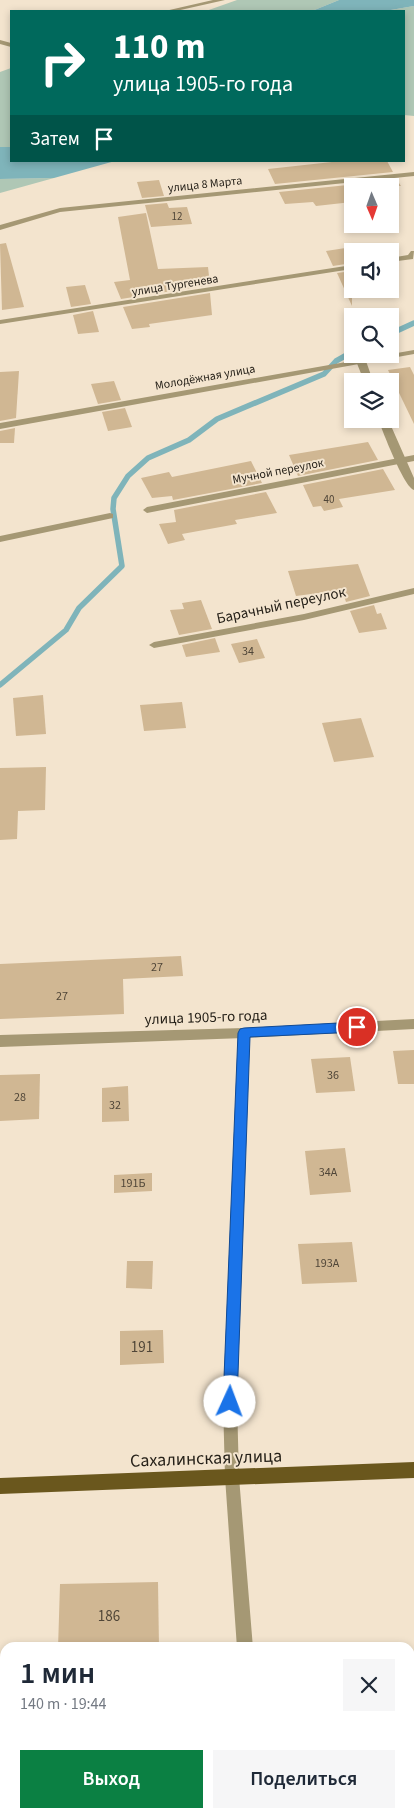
<!DOCTYPE html>
<html lang="ru">
<head>
<meta charset="utf-8">
<style>
	:root { --surface:#fff; --page:#f6f6f7; --text:#1f2937; --muted:#747a83; --accent:#0b8043 }
	body { margin:0; font-family:"Source Sans 3",sans-serif; background:var(--page); color:var(--text); height:100vh; display:flex; flex-direction:column; font-size:19px; white-space:nowrap }
	* { box-sizing:border-box; margin:0 }
	p { font-size:16px; color:var(--muted) }
	.icon { flex:none; width:28px; height:28px; fill:none; stroke:currentColor; stroke-width:2; stroke-linecap:round; stroke-linejoin:round }
	.map { position:relative; flex:1; overflow:hidden }
	.drawer { position:absolute; left:0px; top:1642px; width:415px; height:176px; display:flex; flex-direction:column; background:var(--surface); border-radius:15px 15px 0 0; box-shadow:0 2px 8px #0003 }
	.drawer>* { flex:none }
	.guide { position:absolute; left:10px; top:10px; width:395px; height:152px; border-radius:0px; box-shadow:0 2px 8px #0003; background:#00695c; color:#fff; overflow:hidden }
	.needle { width:32px; rotate:178deg }
	.tools { position:absolute; left:344px; top:178px; display:grid; gap:10px }
	.tools a { display:grid; place-items:center; width:55px; height:55px; border-radius:0px; background:var(--surface); box-shadow:0 2px 8px #0003; font-size:25px }
	.pin { position:absolute; display:grid; place-items:center; width:42px; height:42px; color:#fff; margin:-21px; border:2px solid #fff; border-radius:50%; box-shadow:0 1px 5px #0007 }
	.me { position:absolute; width:55px; margin:-28px; rotate:2deg; stroke-linejoin:round; filter:drop-shadow(0 0 4px #0008) }
	.turn { display:flex; align-items:center; gap:18px; height:105px; padding:0 20px; font-size:22px }
	.turn .icon { width:65px; height:65px; stroke-width:2.5 }
	.turn b { display:block; font-size:35px; line-height:42px }
	.then { display:flex; align-items:center; height:48px; padding:0 20px; background:#0003; gap:10px; font-size:19px }
	.round { display:grid; place-items:center; flex:none; width:52px; height:52px; border-radius:0px; background:var(--page) }
	.head { display:flex; align-items:center; justify-content:space-between; height:85px; padding:0 20px }
	h1 { font-size:30px; font-weight:600; line-height:38px }
	.cta { display:flex; gap:10px; margin-top:auto; padding:10px 20px }
	.cta a { flex:1; height:58px; border-radius:0px; background:var(--accent); color:#fff; font-size:20px; font-weight:600; line-height:58px; text-align:center }
	.cta a+a { background:var(--page); color:var(--text) }
	.map>svg:first-child { display:block }
	.green { fill:#afc7b5 }
	.water { fill:#7fb4ba }
	.lines { fill:none; stroke-linecap:round; stroke-linejoin:round }
	.stream-far1 { stroke:#7fb4ba; stroke-width:4.5 }
	.stream { stroke:#7fb4ba; stroke-width:5.5 }
	.building { fill:#d0b793 }
	.lane { fill:#a59874; fill-rule:evenodd }
	.street { fill:#a59874; fill-rule:evenodd }
	.primary { fill:#6a571d; fill-rule:evenodd }
	.route { fill:#1a73e8; stroke:#114b97 }
	.labels { text-anchor:middle; stroke-width:4; stroke-linejoin:round; paint-order:stroke }
	.far-number-label { font-size:11px; fill:#504638 }
	.far-street-label { font-size:12px; fill:#262119; stroke:#f3e4ce }
	.number-label { font-size:12px; fill:#504638 }
	.street-label { font-size:15px; fill:#262119; stroke:#f3e4ce }
	.near-number-label { font-size:15px; fill:#504638 }
	.near-street-label { font-size:18px; fill:#262119; stroke:#f3e4ce }
</style>
</head>
<body>
<div class="map">
<svg width="414" height="1818" viewBox="0 0 414 1818">
	<rect width="100%" height="100%" fill="#f3e4ce"/>
	<g class="green">
		<polygon points="237,0 339,0 312,11 206,11"/>
		<polygon points="414,6 414,116 404,115 404,11 385,11"/>
		<polygon points="11,68 11,147 0,147 0,72"/>
		<polygon points="54,178 0,193 0,179"/>
	</g>
	<g class="water">
		<polygon points="339,0 405,0 401,2 414,0 414,6 385,11 312,11"/>
		<polygon points="0,147 11,147 11,161 115,161 54,178 0,179"/>
	</g>
	<g class="lines">
		<polyline class="stream-far1" points="394,4 414,0"/>
		<g class="stream">
			<polyline points="390,334 414,323"/>
			<polyline points="0,685 66,630 79,608 122,566 113,509 114,498 128,476 148,458 189,440 217,419 324,374 336,361 352,352"/>
		</g>
	</g>
	<g class="building">
		<polygon points="341,161 387,161 393,172 275,184 268,169"/>
		<polygon points="159,180 164,196 142,198 137,182"/>
		<polygon points="397,180 401,186 352,186 352,202 316,206 313,202 285,204 279,192"/>
		<polygon points="167,203 169,208 187,207 192,224 151,227 145,205"/>
		<polygon points="146,213 158,269 208,267 210,285 121,299 114,282 130,280 118,217"/>
		<polygon points="6,243 24,307 2,310 0,244"/>
		<polygon points="352,247 352,263 333,266 326,251"/>
		<polygon points="352,271 352,306 337,273"/>
		<polygon points="85,285 91,304 71,307 66,287"/>
		<polygon points="210,293 212,315 149,324 150,327 132,329 123,307"/>
		<polygon points="93,311 99,332 78,334 73,315"/>
		<polygon points="410,367 414,375 414,424 388,370"/>
		<polygon points="19,371 16,418 0,421 0,372"/>
		<polygon points="114,381 121,400 98,404 91,384"/>
		<polygon points="125,408 132,427 108,431 102,412"/>
		<polygon points="15,428 14,443 0,443 0,431"/>
		<polygon points="368,442 378,460 298,476 289,455"/>
		<polygon points="251,461 262,483 173,500 172,496 152,498 141,478 169,472 172,477"/>
		<polygon points="383,469 395,490 339,499 343,507 324,511 321,506 313,507 303,485"/>
		<polygon points="266,492 277,513 235,520 237,524 182,534 185,540 168,544 159,524 176,522 174,510"/>
		<polygon points="358,564 370,596 346,602 342,590 296,596 288,571"/>
		<polygon points="201,600 212,629 179,635 170,610 184,609 182,603"/>
		<polygon points="374,605 377,614 381,613 387,629 359,633 350,611"/>
		<polygon points="215,638 220,652 186,657 182,645"/>
		<polygon points="257,639 265,658 239,663 231,644"/>
		<polygon points="43,695 46,734 16,736 13,698"/>
		<polygon points="182,702 186,728 144,731 140,705"/>
		<polygon points="361,718 374,757 334,762 322,723"/>
		<polygon points="46,767 45,810 18,811 17,839 0,840 0,768"/>
		<polygon points="181,956 183,976 123,979 124,1014 0,1019 0,964"/>
		<polygon points="414,1050 414,1084 398,1084 393,1051"/>
		<polygon points="350,1057 355,1091 316,1093 311,1059"/>
		<polygon points="40,1074 39,1119 0,1121 0,1075"/>
		<polygon points="128,1086 129,1121 102,1122 102,1088"/>
		<polygon points="345,1148 351,1192 310,1195 305,1151"/>
		<polygon points="152,1173 152,1191 114,1193 114,1175"/>
		<polygon points="352,1242 357,1282 302,1284 298,1244"/>
		<polygon points="127,1261 153,1261 152,1289 126,1288"/>
		<polygon points="163,1330 164,1363 120,1365 120,1331"/>
		<polygon points="158,1582 159,1648 58,1648 60,1584"/>
	</g>
	<g class="lines">
		<g class="lane">
			<polygon points="213,0 225,0 176,11 165,11"/>
			<polygon points="0,40 11,43 11,47 0,44"/>
			<polygon points="414,172 414,176 60,212 0,230 0,225 60,208"/>
			<polygon points="411,251 414,251 413,259 390,262 390,258 408,255"/>
			<polygon points="352,265 352,269 0,324 0,320"/>
			<polygon points="414,350 414,354 0,429 0,423"/>
			<polygon points="414,455 414,461 147,513 143,510 147,507"/>
			<polygon points="110,513 113,514 113,518 0,542 0,536"/>
			<polygon points="414,588 414,594 304,620 154,648 149,645 154,642 304,614"/>
			<polygon points="244,1028 248,1030 250,1033 237,1402 239,1477 253,1648 237,1648 225,1477 223,1402 238,1033 240,1030"/>
		</g>
		<g class="street">
			<polygon points="361,358 366,361 373,381 364,381 356,361"/>
			<path d="M 378,419 L 388,419 L 414,478 L 414,490 C 404,487 383,432 378,419 Z"/>
			<polygon points="414,1019 414,1029 244,1038 0,1047 0,1035 244,1028"/>
		</g>
		<polygon class="primary" points="414,1462 414,1478 0,1494 0,1478"/>
	</g>
	<polygon class="route" points="357,1022 362,1023 363,1027 362,1031 357,1032 250,1037 237,1402 235,1407 230,1409 225,1407 223,1402 238,1033 240,1029 244,1028"/>
	<g class="labels">
		<g class="far-number-label">
			<text x="177" y="220">12</text>
			<text x="329" y="503">40</text>
		</g>
		<g class="far-street-label">
			<text transform="translate(205 184) rotate(-6)" y="4">улица 8 Марта</text>
			<text transform="translate(175 285) rotate(-9)" y="4">улица Тургенева</text>
			<text transform="translate(205 377) rotate(-10)" y="4">Молодёжная улица</text>
			<text transform="translate(278 471) rotate(-11)" y="4">Мучной переулок</text>
		</g>
		<g class="number-label">
			<text x="248" y="655">34</text>
			<text x="157" y="971">27</text>
			<text x="62" y="1000">27</text>
			<text x="333" y="1079">36</text>
			<text x="20" y="1101">28</text>
			<text x="115" y="1109">32</text>
			<text x="328" y="1176">34А</text>
			<text x="133" y="1187">191Б</text>
			<text x="327" y="1267">193А</text>
		</g>
		<g class="street-label">
			<text transform="translate(281 605) rotate(-12)" y="5">Барачный переулок</text>
			<text transform="translate(206 1017) rotate(-2)" y="5">улица 1905-го года</text>
		</g>
		<g class="near-number-label">
			<text x="142" y="1352">191</text>
			<text x="109" y="1621">186</text>
		</g>
		<g class="near-street-label">
			<text transform="translate(206 1458) rotate(-2)" y="6">Сахалинская улица</text>
		</g>
	</g>
</svg>
<div class="tools">
<a><svg class="needle" viewBox="-14 -14 28 28"><path d="M0-13l5 13h-10z" fill="#e53935"/><path d="M0 13l5-13h-10z" fill="#747a83"/></svg></a>
<a><svg class="icon" aria-label="sound" viewBox="0 0 24 24"><path d="M4 9h4l5-4v14l-5-4H4zM17 9q2 3 0 6"/></svg></a>
<a><svg class="icon" aria-label="search" viewBox="0 0 24 24"><circle cx="10" cy="10" r="6"/><path d="M15 15l6 6"/></svg></a>
<a><svg class="icon" aria-label="layers" viewBox="0 0 24 24"><path d="M12 4l9 5-9 5-9-5zM3 14l9 5 9-5"/></svg></a>
</div>
<div class="pin" style="left:357px;top:1027px;background:#d93025"><svg class="icon" aria-label="arrive" viewBox="0 0 24 24"><path d="M6 21V4h12l-3 4 3 4H6"/></svg></div>
<svg class="me" style="left:230px;top:1402px" viewBox="-20 -20 40 40"><circle r="19" fill="#fff"/><path d="M0-13L10 11 0 6-10 11z" fill="#1a73e8"/></svg>
<div class="guide">
<div class="turn"><svg class="icon" aria-label="right" viewBox="0 0 24 24"><path d="M7 20v-9h11M14 6l5 5-5 5"/></svg><div><b>110 m</b>улица 1905-го года</div></div>
<div class="then">Затем<svg class="icon" aria-label="arrive" viewBox="0 0 24 24"><path d="M6 21V4h12l-3 4 3 4H6"/></svg></div>
</div>
<section class="drawer">
<div class="head"><div><h1>1 мин</h1><p>140 m · 19:44</p></div><a class="round"><svg class="icon" aria-label="close" viewBox="0 0 24 24"><path d="M6 6l12 12M18 6L6 18"/></svg></a></div>
<div class="cta"><a>Выход</a><a>Поделиться</a></div>
</section>
</div>
</body>
</html>
